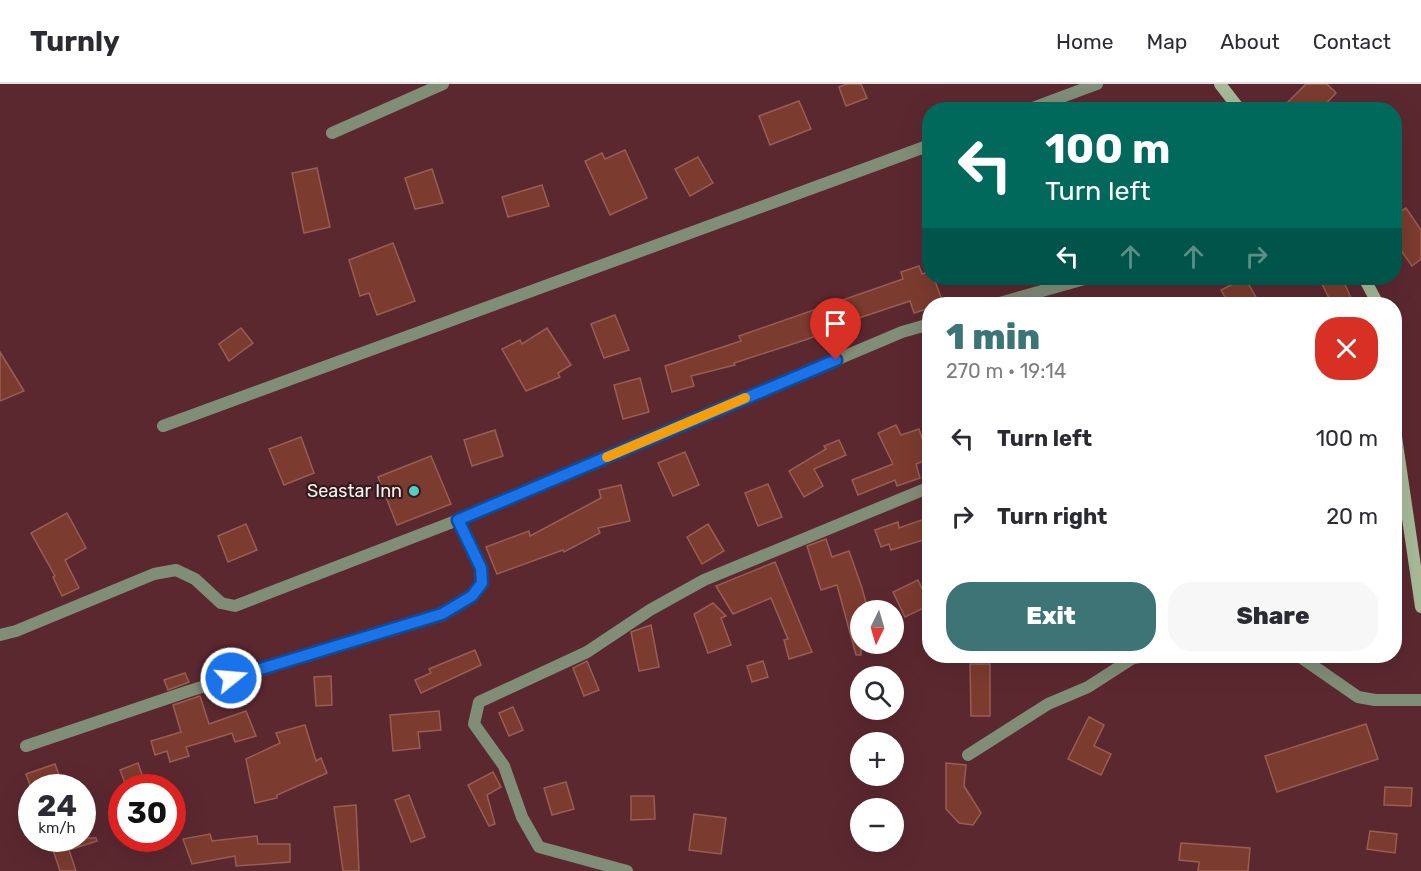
<!DOCTYPE html>
<html lang="en">
<head>
<meta charset="utf-8">
<style>
	:root { --surface:#fff; --page:#f7f7f7; --text:#2b2b33; --muted:#7c7c81; --line:#e1e1e2; --accent:#3d7476 }
	body { margin:0; font-family:Rubik,sans-serif; background:var(--page); color:var(--text); height:100vh; display:flex; flex-direction:column; font-size:22px; white-space:nowrap }
	* { box-sizing:border-box; margin:0 }
	p { font-size:20px; color:var(--muted) }
	.icon { flex:none; width:33px; height:33px; fill:none; stroke:currentColor; stroke-width:2; stroke-linecap:round; stroke-linejoin:round }
	.map { position:relative; flex:1; overflow:hidden }
	.details { position:absolute; left:922px; top:213px; width:480px; height:366px; display:flex; flex-direction:column; background:var(--surface); border-radius:24px; box-shadow:0 6px 24px #0002 }
	.details>* { flex:none }
	.top-card { position:absolute; left:922px; top:18px; width:480px; height:183px; border-radius:24px; box-shadow:0 6px 24px #0002; background:#00695c; color:#fff; overflow:hidden }
	.needle { width:39px; rotate:185deg }
	.tools { position:absolute; left:850px; top:516px; display:grid; gap:12px }
	.tools a { display:grid; place-items:center; width:54px; height:54px; border-radius:50%; background:var(--surface); box-shadow:0 6px 24px #0002; font-size:30px }
	.speed { position:absolute; left:18px; top:690px; display:flex; gap:12px; font-size:30px; font-weight:700; text-align:center }
	.speed>* { display:grid; place-content:center; width:78px; height:78px; border-radius:50%; background:var(--surface); box-shadow:0 6px 24px #0002; line-height:1 }
	.speed small { font-size:15px; font-weight:400 }
	.speed .limit { border:9px solid #d22; background:#fff; color:#111 }
	.pin { position:absolute; display:grid; place-items:center; width:51px; height:51px; color:#fff; margin:-62px -26px; border-radius:50% 50% 50% 0; rotate:-45deg; box-shadow:0 0 6px #0007 }
	.pin .icon { rotate:45deg }
	.me { position:absolute; width:66px; margin:-33px; rotate:73deg; stroke-linejoin:round; filter:drop-shadow(0 0 4px #0008) }
	.turn { display:flex; align-items:center; gap:21px; height:126px; padding:0 24px; font-size:27px }
	.turn .icon { width:78px; height:78px; stroke-width:2.5 }
	.turn b { display:block; font-size:42px; line-height:51px }
	.lanes { display:flex; align-items:center; height:57px; padding:0 24px; background:#0003; justify-content:center; gap:30px; direction:ltr }
	.lanes .off { opacity:.35 }
	.round { display:grid; place-items:center; flex:none; width:63px; height:63px; border-radius:24px; background:var(--page) }
	.summary { display:flex; align-items:center; justify-content:space-between; height:102px; padding:0 24px }
	h1 { font-size:36px; font-weight:800; line-height:45px; color:var(--accent) }
	.button { display:flex; gap:12px; margin-top:auto; padding:12px 24px }
	.button a { flex:1; height:69px; border-radius:24px; background:var(--accent); color:#fff; font-size:24px; font-weight:800; line-height:69px; text-align:center }
	.button a+a { background:var(--page); color:var(--text) }
	ul { padding:0; list-style:none }
	li { display:flex; align-items:center; gap:18px; height:78px; padding:0 24px }
	li div { flex:1 }
	li b { display:block; font-size:22px }
	li em { font-style:normal }
	header { display:flex; align-items:center; gap:36px; box-sizing:border-box; height:84px; padding:0 30px; background:var(--surface); border-bottom:2px solid var(--line) }
	header strong { font-size:28px }
	nav { display:flex; gap:33px; margin-inline-start:auto; font-size:21px }
	.map>svg:first-child { display:block }
	.building { fill:#7c3b2f; stroke:#975e53; stroke-width:1.5 }
	.lines { fill:none; stroke-linecap:round; stroke-linejoin:round }
	.minor { stroke:#808d77; stroke-width:12 }
	.secondary { stroke:#a7bb98; stroke-width:12 }
	.route-casing { stroke:#114b97; stroke-width:15 }
	.route { stroke:#1a73e8; stroke-width:10 }
	.slow { stroke:#f59e0b; stroke-width:10 }
	.poi-dot { fill:#54cdc8; stroke:#321a1d; stroke-width:2 }
	.labels { text-anchor:middle; stroke-width:4.5; stroke-linejoin:round; paint-order:stroke }
	.poi-label { font-size:18px; fill:#faf3f3; stroke:#321a1d; text-anchor:end }
</style>
</head>
<body>
<header>
<strong>Turnly</strong>
<nav><a>Home</a><a>Map</a><a>About</a><a>Contact</a></nav>
</header>
<div class="map">
<svg width="1421" height="787" viewBox="0 0 1421 787">
	<rect width="100%" height="100%" fill="#5c2830"/>
	<g class="building">
		<polygon points="847,0 861,0 867,14 846,22 839,3"/>
		<polygon points="1306,0 1327,0 1336,9 1320,26 1296,26 1288,18"/>
		<polygon points="799,17 811,45 770,61 759,32"/>
		<polygon points="625,66 647,114 610,131 585,77 602,69 605,75"/>
		<polygon points="698,73 713,99 690,112 675,85"/>
		<polygon points="317,84 330,143 304,149 292,89"/>
		<polygon points="432,85 443,119 415,125 405,94"/>
		<polygon points="542,101 549,122 508,133 502,113"/>
		<polygon points="1406,124 1421,146 1421,175 1412,182 1395,158 1395,131"/>
		<polygon points="393,159 415,217 377,231 369,209 360,212 349,176"/>
		<polygon points="919,182 922,190 930,187 930,194 934,194 943,219 930,220 930,224 914,229 910,217 862,233 808,255 734,279 735,281 691,292 694,302 672,308 665,282 741,257 739,252 903,195 901,188"/>
		<polygon points="1245,194 1260,220 1229,220 1221,206"/>
		<polygon points="1319,194 1342,194 1352,216 1342,220 1332,220"/>
		<polygon points="615,231 629,266 604,274 591,240"/>
		<polygon points="241,244 253,259 229,277 219,260"/>
		<polygon points="547,244 571,281 558,289 560,293 526,307 502,265 520,256 522,260"/>
		<polygon points="0,268 24,307 0,317"/>
		<polygon points="640,294 649,328 623,335 614,301"/>
		<polygon points="896,341 901,351 919,345 929,375 916,380 920,394 897,402 895,396 858,411 852,396 893,380 878,349"/>
		<polygon points="495,346 503,372 472,382 464,356"/>
		<polygon points="301,353 314,389 284,401 269,365"/>
		<polygon points="839,356 846,371 814,385 823,402 804,413 789,387 826,365 824,362"/>
		<polygon points="685,368 699,401 673,412 658,379"/>
		<polygon points="431,372 451,420 397,441 378,393"/>
		<polygon points="768,400 782,433 758,442 745,409"/>
		<polygon points="621,401 630,437 598,444 600,449 564,468 563,466 497,490 486,463 529,447 530,452 601,414 599,406"/>
		<polygon points="67,429 86,464 65,476 79,504 62,512 53,493 55,492 31,449"/>
		<polygon points="930,433 930,454 891,466 889,460 881,463 875,446 898,438 899,444"/>
		<polygon points="246,440 257,466 228,478 218,452"/>
		<polygon points="708,440 724,467 702,480 687,453"/>
		<polygon points="826,455 832,473 849,467 862,504 868,526 861,526 861,571 856,571 837,501 821,506 807,462"/>
		<polygon points="775,478 812,568 789,575 784,556 788,555 771,514 733,530 716,502"/>
		<polygon points="918,496 930,521 905,533 893,508"/>
		<polygon points="713,519 726,532 721,534 731,561 708,569 694,530"/>
		<polygon points="651,541 659,583 639,587 631,548"/>
		<polygon points="475,566 481,581 421,609 415,596 431,589 429,585"/>
		<polygon points="587,577 599,606 584,612 573,584"/>
		<polygon points="763,577 768,593 752,598 747,582"/>
		<polygon points="970,580 990,580 990,632 971,632"/>
		<polygon points="185,589 189,598 168,606 164,596"/>
		<polygon points="331,592 332,621 316,622 314,593"/>
		<polygon points="200,612 209,640 246,627 256,652 235,658 232,649 226,651 186,663 189,672 170,678 167,667 155,671 151,657 181,648 173,621"/>
		<polygon points="513,623 523,646 509,652 499,629"/>
		<polygon points="439,627 441,646 418,648 420,664 393,667 390,631"/>
		<polygon points="1089,633 1104,641 1094,662 1111,670 1101,691 1068,675"/>
		<polygon points="1366,640 1378,675 1277,708 1265,672"/>
		<polygon points="305,641 316,677 321,674 327,689 277,711 277,714 255,719 246,675 280,659 276,649"/>
		<polygon points="138,679 144,696 126,702 120,686"/>
		<polygon points="946,679 966,681 964,702 981,729 973,741 959,739 946,725"/>
		<polygon points="55,680 64,704 31,704 26,690"/>
		<polygon points="493,688 501,703 487,711 495,740 489,742 468,701"/>
		<polygon points="566,698 574,725 552,731 544,704"/>
		<polygon points="1385,703 1412,704 1411,722 1384,721"/>
		<polygon points="409,711 425,753 411,758 395,716"/>
		<polygon points="631,712 654,712 655,735 631,736"/>
		<polygon points="356,721 359,787 343,787 334,723"/>
		<polygon points="694,730 726,734 721,770 689,766"/>
		<polygon points="1370,747 1397,750 1395,769 1367,765"/>
		<polygon points="210,750 212,757 257,752 258,760 290,760 290,778 236,782 235,772 192,780 183,755"/>
		<polygon points="49,754 96,754 97,757 69,766 76,787 60,787"/>
		<polygon points="1181,759 1250,764 1248,787 1198,787 1199,778 1179,776"/>
	</g>
	<g class="lines">
		<g class="minor">
			<polyline points="1027,26 1097,0"/>
			<polyline points="332,49 443,0"/>
			<polyline points="996,220 1088,194"/>
			<polyline points="163,342 930,61"/>
			<polyline points="0,551 16,547 154,490 176,486 195,495 221,519 235,522 458,436 902,248 930,240"/>
			<polyline points="1299,572 1358,613 1375,616 1421,616"/>
			<polyline points="26,662 189,607 442,529 472,512 482,499 481,484 458,436"/>
			<polyline points="968,671 1048,620 1088,603 1133,574 1148,572"/>
			<polyline points="627,787 539,763 522,733 504,682 474,640 479,618 587,568 650,526 704,496 930,403"/>
		</g>
		<g class="secondary">
			<polyline points="1220,0 1240,26"/>
			<polyline points="1364,194 1378,220"/>
			<polyline points="1395,346 1421,523"/>
		</g>
	</g>
	<g class="lines">
		<g class="route-casing">
			<polyline id="route" points="231,594 442,530 472,512 482,499 481,484 458,436 836,276"/>
		</g>
		<use href="#route" class="route"/>
		<polyline class="slow" points="607,373 745,314"/>
	</g>
	<circle class="poi-dot" cx="414" cy="407" r="6"/>
	<g class="labels">
		<g class="poi-label">
			<text x="402" y="413">Seastar Inn</text>
		</g>
	</g>
</svg>
<div class="tools">
<a><svg class="needle" viewBox="-14 -14 28 28"><path d="M0-13l5 13h-10z" fill="#e53935"/><path d="M0 13l5-13h-10z" fill="#7c7c81"/></svg></a>
<a><svg class="icon" aria-label="search" viewBox="0 0 24 24"><circle cx="10" cy="10" r="6"/><path d="M15 15l6 6"/></svg></a>
<a>+</a>
<a>−</a>
</div>
<div class="speed"><div>24<small>km/h</small></div><div class="limit">30</div></div>
<div class="pin" style="left:836px;top:276px;background:#d93025"><svg class="icon" aria-label="arrive" viewBox="0 0 24 24"><path d="M6 21V4h12l-3 4 3 4H6"/></svg></div>
<svg class="me" style="left:231px;top:594px" viewBox="-20 -20 40 40"><circle r="17" fill="#1a73e8" stroke="#fff" stroke-width="3"/><path d="M0-11L8 9 0 5-8 9z" fill="#fff"/></svg>
<div class="top-card">
<div class="turn"><svg class="icon" aria-label="left" viewBox="0 0 24 24"><path d="M17 20v-9H6M10 6l-5 5 5 5"/></svg><div><b>100 m</b>Turn left</div></div>
<div class="lanes"><svg class="icon" aria-label="left" viewBox="0 0 24 24"><path d="M17 20v-9H6M10 6l-5 5 5 5"/></svg><svg class="icon off" aria-label="ahead" viewBox="0 0 24 24"><path d="M12 20V5M6 11l6-6 6 6"/></svg><svg class="icon off" aria-label="ahead" viewBox="0 0 24 24"><path d="M12 20V5M6 11l6-6 6 6"/></svg><svg class="icon off" aria-label="right" viewBox="0 0 24 24"><path d="M7 20v-9h11M14 6l5 5-5 5"/></svg></div>
</div>
<section class="details">
<div class="summary"><div><h1>1 min</h1><p>270 m · 19:14</p></div><a class="round" style="background:#d93025;color:#fff"><svg class="icon" aria-label="close" viewBox="0 0 24 24"><path d="M6 6l12 12M18 6L6 18"/></svg></a></div>
<ul>
<li><svg class="icon" aria-label="left" viewBox="0 0 24 24"><path d="M17 20v-9H6M10 6l-5 5 5 5"/></svg><div><b>Turn left</b></div><em>100 m</em></li>
<li><svg class="icon" aria-label="right" viewBox="0 0 24 24"><path d="M7 20v-9h11M14 6l5 5-5 5"/></svg><div><b>Turn right</b></div><em>20 m</em></li>
</ul>
<div class="button"><a>Exit</a><a>Share</a></div>
</section>
</div>
</body>
</html>
